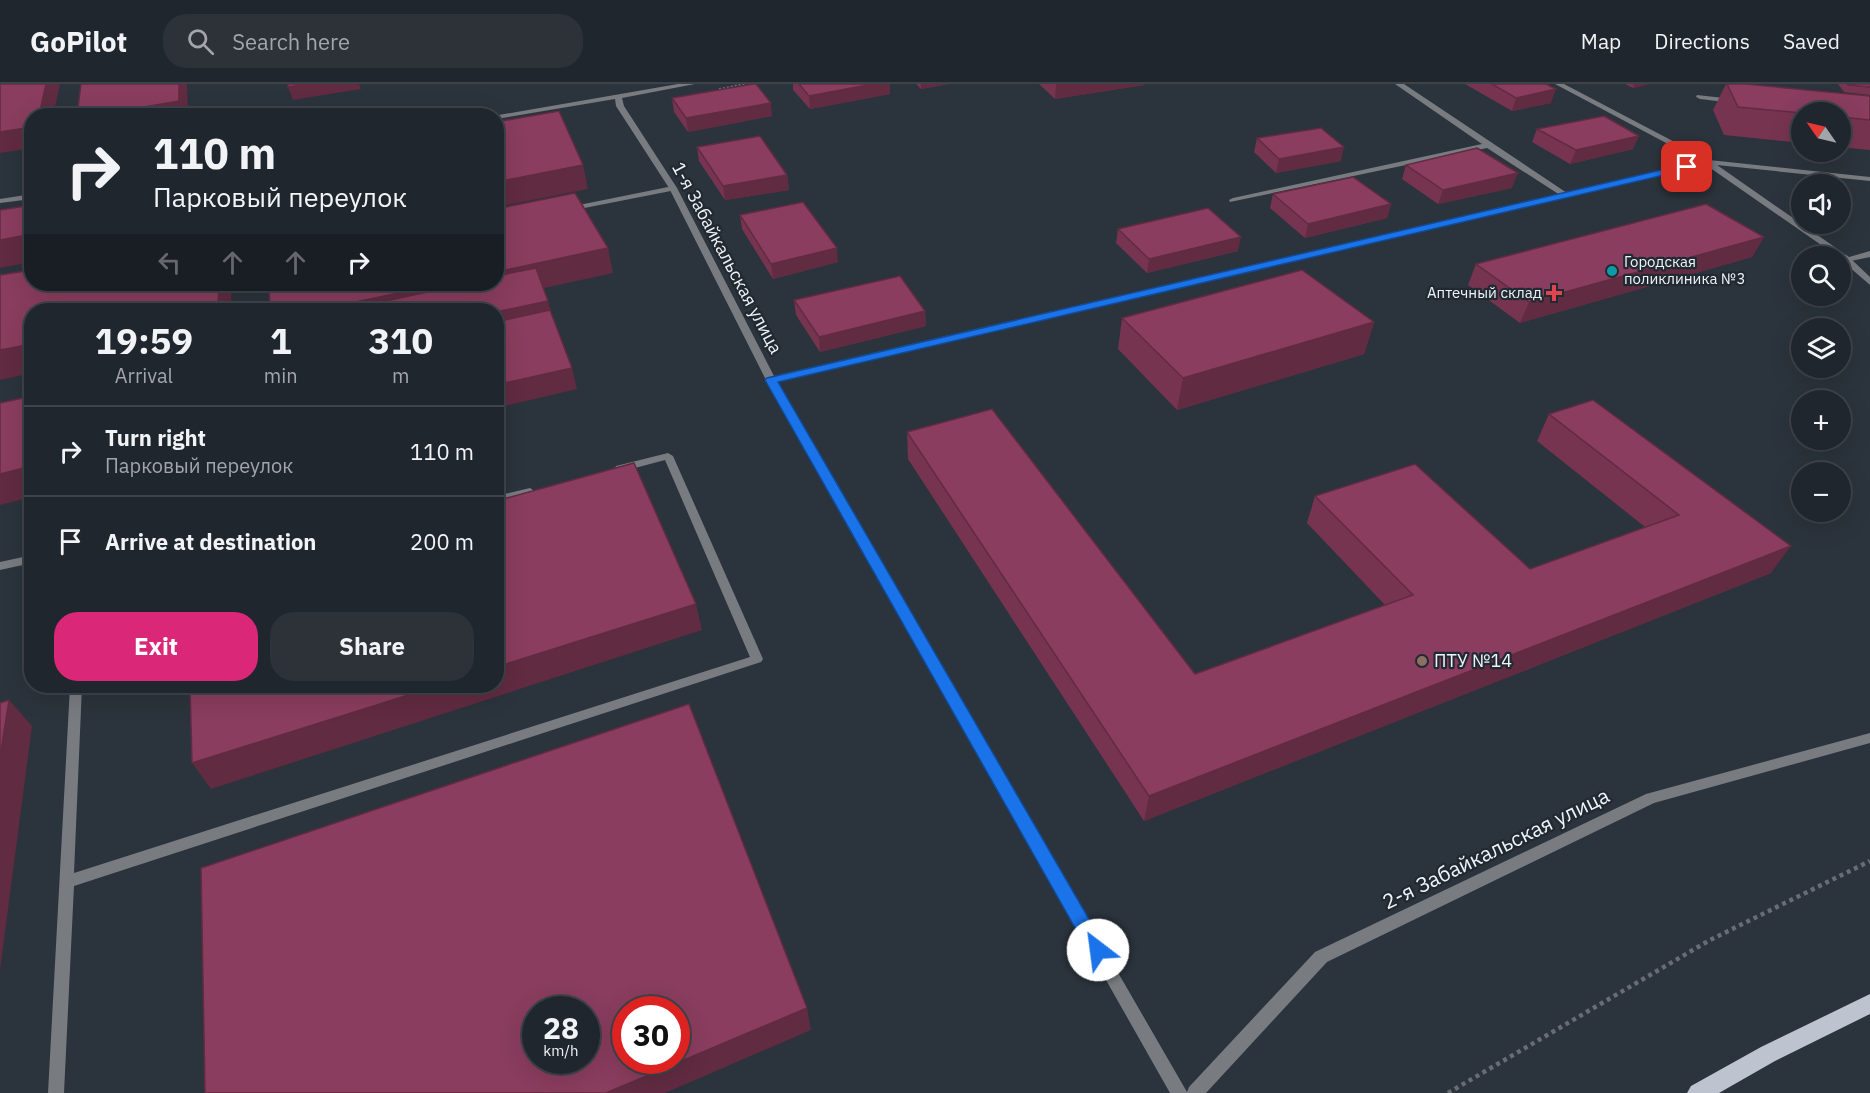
<!DOCTYPE html>
<html lang="en">
<head>
<meta charset="utf-8">
<style>
	:root { --surface:#20262d; --page:#2d3239; --text:#f1f3f6; --muted:#a2a5aa; --line:#3d4349; --accent:#db2777 }
	body { margin:0; font-family:"IBM Plex Sans",sans-serif; background:var(--page); color:var(--text); height:100vh; display:flex; flex-direction:column; font-size:22px; white-space:nowrap }
	* { box-sizing:border-box; margin:0 }
	p { font-size:20px; color:var(--muted) }
	.icon { flex:none; width:33px; height:33px; fill:none; stroke:currentColor; stroke-width:2; stroke-linecap:round; stroke-linejoin:round }
	.map { position:relative; flex:1; overflow:hidden }
	.sheet { position:absolute; left:24px; top:219px; width:480px; height:390px; display:flex; flex-direction:column; background:var(--surface); border-radius:24px; box-shadow:0 6px 24px #0002,0 0 0 2px var(--line) }
	.sheet>* { flex:none }
	.banner { position:absolute; left:24px; top:24px; width:480px; height:183px; border-radius:24px; box-shadow:0 6px 24px #0002,0 0 0 2px var(--line); background:#20262d; color:var(--text); overflow:hidden }
	.needle { width:39px; rotate:304deg }
	.tools { position:absolute; left:1791px; top:18px; display:grid; gap:12px }
	.tools a { display:grid; place-items:center; width:60px; height:60px; border-radius:50%; background:var(--surface); box-shadow:0 6px 24px #0002,0 0 0 2px var(--line); font-size:30px }
	.speed { position:absolute; left:522px; top:912px; display:flex; gap:12px; font-size:30px; font-weight:700; text-align:center }
	.speed>* { display:grid; place-content:center; width:78px; height:78px; border-radius:50%; background:var(--surface); box-shadow:0 6px 24px #0002,0 0 0 2px var(--line); line-height:1 }
	.speed small { font-size:15px; font-weight:400 }
	.speed .limit { border:9px solid #d22; background:#fff; color:#111 }
	.pin { position:absolute; display:grid; place-items:center; width:51px; height:51px; color:#fff; margin:-26px; border-radius:12px; box-shadow:0 3px 9px #0006 }
	.me { position:absolute; width:66px; margin:-33px; rotate:330deg; stroke-linejoin:round; filter:drop-shadow(0 0 4px #0008) }
	.turn { display:flex; align-items:center; gap:21px; height:126px; padding:0 30px; font-size:27px }
	.turn .icon { width:78px; height:78px; stroke-width:2.5 }
	.turn b { display:block; font-size:42px; line-height:51px }
	.lanes { display:flex; align-items:center; height:57px; padding:0 30px; background:#0003; justify-content:center; gap:30px; direction:ltr }
	.lanes .off { opacity:.35 }
	.eta { display:flex; justify-content:space-evenly; align-items:center; height:102px; text-align:center }
	.eta b { font-size:36px; font-weight:700; line-height:42px }
	.primary-button { display:flex; gap:12px; margin-top:auto; padding:12px 30px }
	.primary-button a { flex:1; height:69px; border-radius:24px; background:var(--accent); color:#fff; font-size:24px; font-weight:700; line-height:69px; text-align:center }
	.primary-button a+a { background:var(--page); color:var(--text) }
	ul { padding:0; list-style:none }
	li { display:flex; align-items:center; gap:18px; height:90px; padding:0 30px; border-top:2px solid var(--line) }
	li div { flex:1 }
	li b { display:block; font-size:22px }
	li em { font-style:normal }
	header { display:flex; align-items:center; gap:36px; box-sizing:border-box; height:84px; padding:0 30px; background:var(--surface); border-bottom:2px solid var(--line) }
	header strong { font-size:28px }
	nav { display:flex; gap:33px; margin-inline-start:auto; font-size:21px }
	.search { width:420px; height:54px; background:var(--page); display:flex; align-items:center; gap:15px; box-sizing:border-box; padding:0 21px; border-radius:24px; color:var(--muted); font-size:22px }
	.map>svg:first-child { display:block }
	.lines { fill:none; stroke-linecap:round; stroke-linejoin:round }
	.path-far1 { stroke:#666d75; stroke-width:2; stroke-dasharray:2 2; stroke-linecap:butt }
	.path { stroke:#666d75; stroke-width:4.5; stroke-dasharray:4 4; stroke-linecap:butt }
	.lane { fill:#787b80; fill-rule:evenodd }
	.street { fill:#787b80; fill-rule:evenodd }
	.primary { fill:#bec4cf; fill-rule:evenodd }
	.wall { fill:#773451 }
	.shaded-wall { fill:#612b42 }
	.building { fill:#8a3d5e; stroke:#612b42; stroke-width:1.5; fill-rule:evenodd }
	.route { fill:#1a73e8; stroke:#114b97; stroke-width:1.5 }
	.culture-dot { fill:#0f9aa8; stroke:#212931; stroke-width:2 }
	.health-dot { fill:#e0444e; stroke:#212931; stroke-width:2 }
	.education-dot { fill:#8d6e63; stroke:#212931; stroke-width:2 }
	.labels { text-anchor:middle; stroke-width:4.5; stroke-linejoin:round; paint-order:stroke }
	.far-poi-label { font-size:15px; fill:#eef3f9; stroke:#212931; text-anchor:start }
	.street-label { font-size:18px; fill:#eef3f9; stroke:#212931 }
	.poi-label { font-size:18px; fill:#eef3f9; stroke:#212931; text-anchor:start }
	.near-street-label { font-size:21px; fill:#eef3f9; stroke:#212931 }
</style>
</head>
<body>
<header>
<strong>GoPilot</strong>
<div class="search"><svg class="icon" aria-label="search" viewBox="0 0 24 24"><circle cx="10" cy="10" r="6"/><path d="M15 15l6 6"/></svg>Search here</div>
<nav><a>Map</a><a>Directions</a><a>Saved</a></nav>
</header>
<div class="map">
<svg width="1870" height="1009" viewBox="0 0 1870 1009">
	<rect width="100%" height="100%" fill="#2b333c"/>
	<g class="lines">
		<g class="path-far1">
			<polyline points="719,5 745,0"/>
			<polyline points="450,32 469,28"/>
		</g>
		<polyline class="path" points="1448,1009 1710,856 1870,777"/>
		<g class="lane">
			<polygon points="1395,0 1404,0 1570,111 1563,113 1487,64 1230,118 1229,116 1233,114 1482,60"/>
			<polygon points="1697,11 1733,15 1737,17 1733,19 1700,15 1696,13"/>
			<polygon points="673,102 676,102 676,106 569,127 565,125 569,123"/>
			<polygon points="1870,167 1870,173 1846,178 1842,175"/>
			<polygon points="668,369 673,372 763,575 761,578 74,802 64,1009 48,1009 70,602 82,602 74,789 750,573 665,376 620,388 615,384 616,382"/>
			<polygon points="530,404 536,408 534,411 496,420 496,412"/>
			<polygon points="32,471 32,479 0,486 0,478"/>
		</g>
		<g class="street">
			<polygon points="678,0 695,0 622,14 624,22 677,104 774,292 1700,77 1555,0 1564,0 1709,76 1870,93 1870,97 1717,81 1849,173 1870,193 1870,201 1840,175 1840,172 1837,172 1706,81 777,298 1187,1008 1189,1003 1315,868 1646,710 1870,649 1870,659 1654,719 1327,878 1206,1009 1170,1009 766,296 669,104 616,22 615,15 496,35 496,32 493,32"/>
			<polygon points="32,110 32,115 0,119 0,115"/>
		</g>
		<polygon class="primary" points="1870,910 1870,930 1775,977 1719,1009 1687,1009 1691,1002 1761,963"/>
	</g>
	<g class="wall">
		<polygon points="793,0 890,0 890,10 810,25 793,6"/>
		<polygon points="916,0 949,0 921,5"/>
		<polygon points="1039,0 1144,0 1144,1 1055,15"/>
		<polygon points="1465,0 1546,0 1551,19 1512,27"/>
		<polygon points="1625,0 1649,0 1633,4"/>
		<polygon points="1726,0 1745,0 1870,12 1870,66 1840,63 1840,28 1802,28 1802,59 1724,51 1713,26"/>
		<polygon points="1838,0 1870,0 1870,11 1844,8"/>
		<polygon points="672,14 772,32 688,48 674,28"/>
		<polygon points="1537,45 1633,65 1570,80 1532,58"/>
		<polygon points="1257,54 1341,77 1276,89 1254,68"/>
		<polygon points="697,63 787,91 789,106 725,116 699,77"/>
		<polygon points="1406,81 1512,104 1438,120 1402,95"/>
		<polygon points="1273,110 1391,120 1387,134 1305,154 1270,124"/>
		<polygon points="740,131 838,178 773,195 742,145"/>
		<polygon points="1118,145 1238,167 1147,189 1116,159"/>
		<polygon points="1764,153 1752,173 1520,239 1468,201 1476,180"/>
		<polygon points="794,216 925,227 926,242 820,268 796,231"/>
		<polygon points="1122,234 1374,238 1364,270 1177,326 1118,265"/>
		<polygon points="1549,330 1771,489 1144,737 908,375 907,348 1195,590 1385,521 1307,439 1315,412 1530,485 1645,443 1537,357"/>
	</g>
	<g class="shaded-wall">
		<polygon points="46,0 60,0 53,32 39,32"/>
		<polygon points="179,0 187,0 188,32 93,32"/>
		<polygon points="306,0 359,0 361,5 293,16 288,3"/>
		<polygon points="873,0 890,0 890,10 810,25 809,12"/>
		<polygon points="921,0 949,0 921,5"/>
		<polygon points="1056,0 1144,0 1144,1 1055,15"/>
		<polygon points="1634,0 1649,0 1633,4"/>
		<polygon points="1556,5 1551,19 1512,27 1516,14"/>
		<polygon points="771,19 772,32 688,48 686,34"/>
		<polygon points="32,43 32,64 0,69 0,48"/>
		<polygon points="1639,52 1633,65 1570,80 1576,66"/>
		<polygon points="1344,63 1341,77 1276,89 1279,75"/>
		<polygon points="583,81 588,105 496,123 496,98"/>
		<polygon points="1518,89 1512,104 1438,120 1443,106"/>
		<polygon points="787,91 789,106 725,116 723,102"/>
		<polygon points="1391,120 1387,134 1305,154 1308,140"/>
		<polygon points="32,150 32,178 0,184 0,156"/>
		<polygon points="1241,153 1238,167 1147,189 1149,175"/>
		<polygon points="1764,153 1752,173 1520,239 1529,218"/>
		<polygon points="608,164 613,189 444,226 317,226 442,200 496,200 496,188"/>
		<polygon points="837,164 838,178 773,195 771,180"/>
		<polygon points="219,200 227,200 231,209 231,226 201,226"/>
		<polygon points="548,217 554,238 496,250 496,228"/>
		<polygon points="925,227 926,242 820,268 819,253"/>
		<polygon points="1374,238 1364,270 1177,326 1183,294"/>
		<polygon points="32,260 32,289 0,296 0,266"/>
		<polygon points="572,284 577,305 496,324 496,301"/>
		<polygon points="32,382 32,413 0,421 0,390"/>
		<polygon points="1791,462 1771,489 1144,737 1149,712"/>
		<polygon points="696,520 702,546 211,705 192,679 437,602 496,602 496,583"/>
		<polygon points="9,616 32,642 0,886 0,673"/>
		<polygon points="807,924 811,946 665,1009 606,1009"/>
	</g>
	<g class="building">
		<polygon points="0,0 46,0 39,32 32,32 32,43 0,48"/>
		<polygon points="81,0 179,0 179,17 93,32 77,32"/>
		<polygon points="288,0 306,0 288,3"/>
		<polygon points="753,0 756,0 771,19 686,34 672,14"/>
		<polygon points="799,0 873,0 809,12"/>
		<polygon points="1492,0 1546,0 1556,5 1516,14"/>
		<polygon points="1727,0 1745,0 1870,12 1870,36 1840,33 1840,28 1802,29 1738,23"/>
		<polygon points="1847,0 1870,0 1870,3 1848,1"/>
		<polygon points="559,27 583,81 496,98 496,38"/>
		<polygon points="1604,32 1639,52 1576,66 1537,45"/>
		<polygon points="1321,44 1344,63 1279,75 1257,54"/>
		<polygon points="760,52 787,91 723,102 697,63"/>
		<polygon points="1477,64 1518,89 1443,106 1406,81"/>
		<polygon points="1353,93 1391,120 1308,140 1273,110"/>
		<polygon points="575,109 608,164 496,188 496,125"/>
		<polygon points="803,118 837,164 771,180 740,131"/>
		<polygon points="1706,120 1764,153 1529,218 1476,180"/>
		<polygon points="32,121 32,150 0,156 0,126"/>
		<polygon points="1208,124 1241,153 1149,175 1118,145"/>
		<polygon points="536,184 548,217 496,228 496,226 349,226 349,225 464,200 496,200 496,192"/>
		<polygon points="32,186 32,200 219,200 218,223 201,226 32,226 32,260 0,266 0,191"/>
		<polygon points="1302,186 1374,238 1183,294 1122,234"/>
		<polygon points="900,192 925,227 819,253 794,216"/>
		<polygon points="269,200 442,200 317,226 270,226"/>
		<polygon points="550,226 572,284 496,301 496,238"/>
		<polygon points="32,312 32,382 0,390 0,319"/>
		<polygon points="1593,316 1791,462 1149,712 907,348 992,325 1195,590 1413,511 1315,412 1415,380 1530,485 1679,431 1549,330"/>
		<polygon points="634,379 696,520 496,583 496,417"/>
		<polygon points="190,602 437,602 192,679"/>
		<polygon points="9,616 0,673 0,619"/>
		<path d="M 689,620 L 807,924 L 606,1009 L 205,1009 L 201,784 ZM 536,926 L 586,926 L 586,976 L 536,976 ZM 626,926 L 676,926 L 676,976 L 626,976 Z"/>
	</g>
	<polygon class="route" points="1687,80 1690,81 1690,85 778,298 1104,861 1107,866 1104,872 1098,875 1091,872 765,296 767,294"/>
	<circle class="culture-dot" cx="1612" cy="187" r="6"/>
	<path class="health-dot" d="M1551 200h6v6h6v6h-6v6h-6v-6h-6v-6h6z"/>
	<circle class="education-dot" cx="1422" cy="577" r="6"/>
	<g class="labels">
		<g class="far-poi-label">
			<text x="1624" y="183">Городская<tspan x="1624" dy="17">поликлиника №3</tspan></text>
			<text x="1542" y="214" text-anchor="end">Аптечный склад</text>
		</g>
		<g class="street-label">
			<text transform="translate(727 174) rotate(62)" y="6">1-я Забайкальская улица</text>
		</g>
		<g class="poi-label">
			<text x="1434" y="583">ПТУ №14</text>
		</g>
		<g class="near-street-label">
			<text transform="translate(1496 765) rotate(-26)" y="7">2-я Забайкальская улица</text>
		</g>
	</g>
</svg>
<div class="tools">
<a><svg class="needle" viewBox="-14 -14 28 28"><path d="M0-13l5 13h-10z" fill="#e53935"/><path d="M0 13l5-13h-10z" fill="#a2a5aa"/></svg></a>
<a><svg class="icon" aria-label="sound" viewBox="0 0 24 24"><path d="M4 9h4l5-4v14l-5-4H4zM17 9q2 3 0 6"/></svg></a>
<a><svg class="icon" aria-label="search" viewBox="0 0 24 24"><circle cx="10" cy="10" r="6"/><path d="M15 15l6 6"/></svg></a>
<a><svg class="icon" aria-label="layers" viewBox="0 0 24 24"><path d="M12 4l9 5-9 5-9-5zM3 14l9 5 9-5"/></svg></a>
<a>+</a>
<a>−</a>
</div>
<div class="speed"><div>28<small>km/h</small></div><div class="limit">30</div></div>
<div class="pin" style="left:1687px;top:83px;background:#d93025"><svg class="icon" aria-label="arrive" viewBox="0 0 24 24"><path d="M6 21V4h12l-3 4 3 4H6"/></svg></div>
<svg class="me" style="left:1098px;top:866px" viewBox="-20 -20 40 40"><circle r="19" fill="#fff"/><path d="M0-13L10 11 0 6-10 11z" fill="#1a73e8"/></svg>
<div class="banner">
<div class="turn"><svg class="icon" aria-label="right" viewBox="0 0 24 24"><path d="M7 20v-9h11M14 6l5 5-5 5"/></svg><div><b>110 m</b>Парковый переулок</div></div>
<div class="lanes"><svg class="icon off" aria-label="left" viewBox="0 0 24 24"><path d="M17 20v-9H6M10 6l-5 5 5 5"/></svg><svg class="icon off" aria-label="ahead" viewBox="0 0 24 24"><path d="M12 20V5M6 11l6-6 6 6"/></svg><svg class="icon off" aria-label="ahead" viewBox="0 0 24 24"><path d="M12 20V5M6 11l6-6 6 6"/></svg><svg class="icon" aria-label="right" viewBox="0 0 24 24"><path d="M7 20v-9h11M14 6l5 5-5 5"/></svg></div>
</div>
<section class="sheet">
<div class="eta">
<div><b>19:59</b><p>Arrival</p></div>
<div><b>1</b><p>min</p></div>
<div><b>310</b><p>m</p></div>
</div>
<ul>
<li><svg class="icon" aria-label="right" viewBox="0 0 24 24"><path d="M7 20v-9h11M14 6l5 5-5 5"/></svg><div><b>Turn right</b><p>Парковый переулок</p></div><em>110 m</em></li>
<li><svg class="icon" aria-label="arrive" viewBox="0 0 24 24"><path d="M6 21V4h12l-3 4 3 4H6"/></svg><div><b>Arrive at destination</b></div><em>200 m</em></li>
</ul>
<div class="primary-button"><a>Exit</a><a>Share</a></div>
</section>
</div>
</body>
</html>
